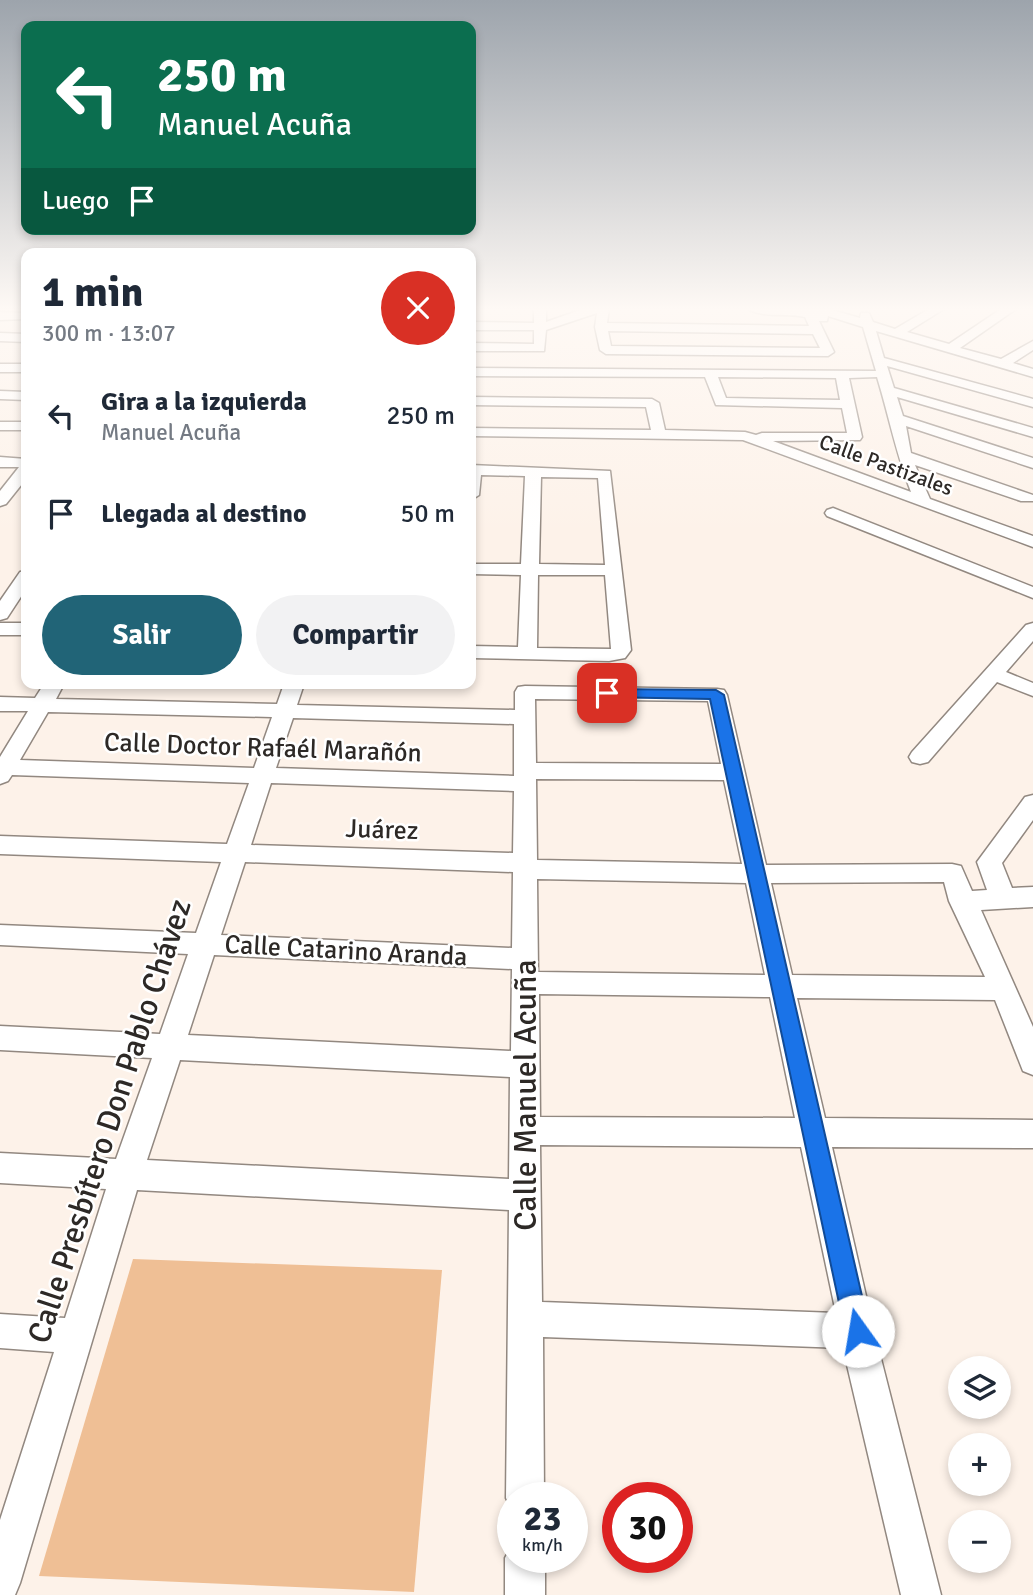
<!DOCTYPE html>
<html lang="es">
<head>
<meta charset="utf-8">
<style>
	:root { --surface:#fff; --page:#f2f2f3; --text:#1f2937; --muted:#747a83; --accent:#216477 }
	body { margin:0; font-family:Signika,sans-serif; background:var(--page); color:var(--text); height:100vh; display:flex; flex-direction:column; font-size:26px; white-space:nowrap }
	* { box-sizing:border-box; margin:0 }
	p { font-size:23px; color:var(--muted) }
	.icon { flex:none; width:38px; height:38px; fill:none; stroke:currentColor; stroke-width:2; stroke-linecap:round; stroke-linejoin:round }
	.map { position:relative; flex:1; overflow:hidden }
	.drawer { position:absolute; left:21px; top:248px; width:455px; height:441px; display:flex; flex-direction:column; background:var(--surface); border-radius:14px; box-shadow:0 4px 10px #0003 }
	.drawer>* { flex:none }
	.banner { position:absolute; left:21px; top:21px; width:455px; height:214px; border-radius:14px; box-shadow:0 4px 10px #0003; background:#0b6e4f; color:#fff; overflow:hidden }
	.tools { position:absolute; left:948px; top:1356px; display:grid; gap:14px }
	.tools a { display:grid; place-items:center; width:63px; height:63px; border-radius:50%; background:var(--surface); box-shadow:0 4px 10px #0003; font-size:35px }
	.speed { position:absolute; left:497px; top:1482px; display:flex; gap:14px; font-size:35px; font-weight:700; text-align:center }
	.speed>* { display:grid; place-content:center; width:91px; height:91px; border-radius:50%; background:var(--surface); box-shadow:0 4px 10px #0003; line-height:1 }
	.speed small { font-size:18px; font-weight:400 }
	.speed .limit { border:10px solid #d22; background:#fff; color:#111 }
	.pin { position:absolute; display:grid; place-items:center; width:60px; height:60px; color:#fff; margin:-30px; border-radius:14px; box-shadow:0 4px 10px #0006 }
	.me { position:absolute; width:77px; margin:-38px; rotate:347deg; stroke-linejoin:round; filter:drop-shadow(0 0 5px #0008) }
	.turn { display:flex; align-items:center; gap:24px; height:147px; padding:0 21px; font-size:32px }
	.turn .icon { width:91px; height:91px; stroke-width:2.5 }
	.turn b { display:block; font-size:49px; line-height:60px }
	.then { display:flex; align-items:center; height:66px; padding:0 21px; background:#0003; gap:14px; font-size:26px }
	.round { display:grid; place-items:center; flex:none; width:74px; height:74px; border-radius:37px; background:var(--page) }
	.overview { display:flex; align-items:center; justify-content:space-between; height:119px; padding:0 21px }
	h1 { font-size:42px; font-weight:800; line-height:52px }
	.primary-button { display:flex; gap:14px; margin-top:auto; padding:14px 21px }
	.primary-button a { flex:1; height:80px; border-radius:42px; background:var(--accent); color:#fff; font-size:28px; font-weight:800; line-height:80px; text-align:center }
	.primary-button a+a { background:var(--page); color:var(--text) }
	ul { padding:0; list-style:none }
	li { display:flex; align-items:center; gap:21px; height:98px; padding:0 21px }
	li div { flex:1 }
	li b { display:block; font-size:26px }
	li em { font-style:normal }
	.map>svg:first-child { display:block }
	.green { fill:#efbf95 }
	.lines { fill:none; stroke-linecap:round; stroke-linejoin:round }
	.minor-casing { stroke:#928880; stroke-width:3 }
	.minor { fill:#fff; fill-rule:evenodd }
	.route { fill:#1a73e8; stroke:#114b97; stroke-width:2 }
	.labels { text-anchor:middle; stroke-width:5; stroke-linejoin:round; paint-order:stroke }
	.far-street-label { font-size:21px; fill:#2d2926; stroke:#fff }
	.street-label { font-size:26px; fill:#2d2926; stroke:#fff }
	.near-street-label { font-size:32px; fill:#2d2926; stroke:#fff }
</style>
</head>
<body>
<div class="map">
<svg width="1033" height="1595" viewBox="0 0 1033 1595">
	<rect width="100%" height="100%" fill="#fdf2e9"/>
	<polygon class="green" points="133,1259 442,1270 414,1592 39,1576"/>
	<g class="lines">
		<g class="minor-casing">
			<g id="minor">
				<path d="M 534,309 L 546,309 L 546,322 L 583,309 L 609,309 L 607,323 L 809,326 L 805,317 C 789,313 762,318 748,309 L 829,309 L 860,318 L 861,313 L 869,313 L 873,322 L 895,329 L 929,309 L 944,309 L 907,332 L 949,344 L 1001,309 L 1016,309 L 960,348 L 1001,359 L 1033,341 L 1033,350 L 1013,363 L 1033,369 L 1033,377 L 876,331 L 884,358 L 1033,399 L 1033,407 L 887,366 L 894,388 L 1033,428 L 1033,437 L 897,397 L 903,416 L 1033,458 L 1033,468 L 906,426 L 911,453 L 1033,495 L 1033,501 L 1021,501 L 915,465 L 930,499 L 1033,536 L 1033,547 L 743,440 L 471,436 L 471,428 L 651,430 L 646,407 L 471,405 L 471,397 L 652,399 L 659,403 L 665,430 L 745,432 L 756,435 L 762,433 L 847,433 L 842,408 L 716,405 L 705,377 L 471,376 L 471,368 L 876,371 L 863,327 L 828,316 L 827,321 L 819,321 L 834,352 L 828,356 L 606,354 L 600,350 L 595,327 L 597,313 L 546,330 L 544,351 L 471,351 L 471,343 L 534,344 L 534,330 L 471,330 L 471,322 L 534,323 ZM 608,331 L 813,334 L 820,348 L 611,346 ZM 718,377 L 836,378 L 840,400 L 726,398 ZM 877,377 C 889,416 896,454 911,492 L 773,441 L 860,440 L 862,437 L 849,378 Z"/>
				<polygon points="0,312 26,313 26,319 0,320"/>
				<polygon points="0,333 26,334 26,342 0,341"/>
				<rect x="0" y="364" width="26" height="8"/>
				<polygon points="0,391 26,392 26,400 0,399"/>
				<rect x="0" y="422" width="26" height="8"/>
				<polygon points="0,457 26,459 26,479 6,504 0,506 0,491 19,467 0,467"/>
				<path d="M 471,465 L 610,471 L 631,650 L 625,658 L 609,661 L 471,658 L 471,646 L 518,647 L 521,575 L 471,574 L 471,564 L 521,564 L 525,476 L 481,475 L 479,495 L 471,500 ZM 541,477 L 598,478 L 605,565 L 539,564 ZM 538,575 L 605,575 L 611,649 L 537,648 Z"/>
				<polygon points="833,508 1033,587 1033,598 827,516 825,513 827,510"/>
				<polygon points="26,571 26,589 7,618 0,620 0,601 20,572"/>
				<rect x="0" y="623" width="26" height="12"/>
				<polygon points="1033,623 1033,641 1006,672 1033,683 1033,696 997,682 928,762 920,764 912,762 909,757 912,752 1026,625"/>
				<path d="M 44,684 L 64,684 L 56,699 L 277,704 L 284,684 L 304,684 L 297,705 L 515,710 L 515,692 L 518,687 L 525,686 L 717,689 L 724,690 L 727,695 L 766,865 L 952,864 L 961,866 L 972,891 L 987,890 L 977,862 L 1025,797 L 1033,795 L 1033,820 L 1002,863 L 1012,888 L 1033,887 L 1033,907 L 981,910 L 1033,1027 L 1033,1075 L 1023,1071 L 995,1000 L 797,998 L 825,1118 L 1033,1120 L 1033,1148 L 832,1147 L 874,1331 L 941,1595 L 901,1595 L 843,1348 L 543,1337 L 544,1498 L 513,1498 L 513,1512 L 506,1498 L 509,1210 L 137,1190 L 20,1583 L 15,1595 L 0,1595 L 0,1520 L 54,1352 L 0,1348 L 0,1314 L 65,1318 L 106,1189 L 0,1183 L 0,1153 L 116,1159 L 152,1058 L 0,1050 L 0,1026 L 160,1034 L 188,954 L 0,945 L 0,925 L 196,933 L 221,862 L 0,854 L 0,836 L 227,844 L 249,783 L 12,775 L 8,781 L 0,784 L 0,757 L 28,711 L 0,711 L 0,697 L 35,698 ZM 535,699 L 708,701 L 721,764 L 536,763 ZM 48,712 L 272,717 L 254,768 L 20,760 ZM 293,718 L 514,724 L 514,776 L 276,768 ZM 536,779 L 724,780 L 742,864 L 537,860 ZM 271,783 L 514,791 L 513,853 L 251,845 ZM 245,862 L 513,872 L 512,948 L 221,935 ZM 537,879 L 746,883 L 765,975 L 538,972 ZM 944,882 L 949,901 L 985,977 L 792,975 L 771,883 ZM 214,955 L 512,969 L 511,1051 L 188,1035 ZM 539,994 L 770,997 L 795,1118 L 540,1117 ZM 180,1060 L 510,1077 L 509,1179 L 147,1160 ZM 540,1145 L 801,1147 L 836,1313 L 542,1302 Z"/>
				<polygon points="513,1543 513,1558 545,1558 545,1595 505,1595 505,1558"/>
			</g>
		</g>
		<use href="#minor" class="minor"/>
	</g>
	<linearGradient id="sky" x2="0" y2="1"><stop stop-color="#9da4ac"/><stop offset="0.58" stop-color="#fef9f5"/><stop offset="1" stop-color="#fef9f5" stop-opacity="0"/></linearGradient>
	<rect width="1033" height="533" fill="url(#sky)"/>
	<polygon class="route" points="607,689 716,690 724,695 870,1331 866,1340 858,1343 849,1340 845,1331 710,699 602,697 602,690"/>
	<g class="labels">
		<g class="far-street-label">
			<text transform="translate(886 465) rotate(20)" y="7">Calle Pastizales</text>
		</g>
		<g class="street-label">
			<text transform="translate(263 747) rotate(2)" y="9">Calle Doctor Rafaél Marañón</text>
			<text transform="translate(382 829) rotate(2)" y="9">Juárez</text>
			<text transform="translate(346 950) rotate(3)" y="9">Calle Catarino Aranda</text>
		</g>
		<g class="near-street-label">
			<text transform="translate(525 1095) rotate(-90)" y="11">Calle Manuel Acuña</text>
			<text transform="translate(109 1121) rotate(-72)" y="11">Calle Presbítero Don Pablo Chávez</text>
		</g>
	</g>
</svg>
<div class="tools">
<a><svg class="icon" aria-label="layers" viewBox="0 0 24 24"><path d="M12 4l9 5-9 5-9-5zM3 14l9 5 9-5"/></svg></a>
<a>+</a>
<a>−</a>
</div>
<div class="speed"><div>23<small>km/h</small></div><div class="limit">30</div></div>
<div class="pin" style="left:607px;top:693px;background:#d93025"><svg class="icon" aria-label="arrive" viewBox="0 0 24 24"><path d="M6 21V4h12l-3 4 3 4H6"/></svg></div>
<svg class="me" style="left:858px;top:1331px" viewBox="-20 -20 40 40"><circle r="19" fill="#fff"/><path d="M0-13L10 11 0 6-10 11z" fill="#1a73e8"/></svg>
<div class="banner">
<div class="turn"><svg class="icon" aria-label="left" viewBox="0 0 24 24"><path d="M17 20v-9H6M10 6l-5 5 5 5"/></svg><div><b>250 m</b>Manuel Acuña</div></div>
<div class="then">Luego<svg class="icon" aria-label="arrive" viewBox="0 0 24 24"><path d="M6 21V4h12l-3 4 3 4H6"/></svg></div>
</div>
<section class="drawer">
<div class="overview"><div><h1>1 min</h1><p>300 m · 13:07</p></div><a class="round" style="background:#d93025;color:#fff"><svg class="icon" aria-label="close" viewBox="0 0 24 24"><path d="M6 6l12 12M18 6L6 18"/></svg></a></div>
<ul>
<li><svg class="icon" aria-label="left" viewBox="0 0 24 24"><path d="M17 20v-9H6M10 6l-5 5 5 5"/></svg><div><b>Gira a la izquierda</b><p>Manuel Acuña</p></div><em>250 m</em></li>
<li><svg class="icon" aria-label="arrive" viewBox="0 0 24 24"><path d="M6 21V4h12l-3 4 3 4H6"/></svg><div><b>Llegada al destino</b></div><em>50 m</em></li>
</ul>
<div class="primary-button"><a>Salir</a><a>Compartir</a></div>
</section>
</div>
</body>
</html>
